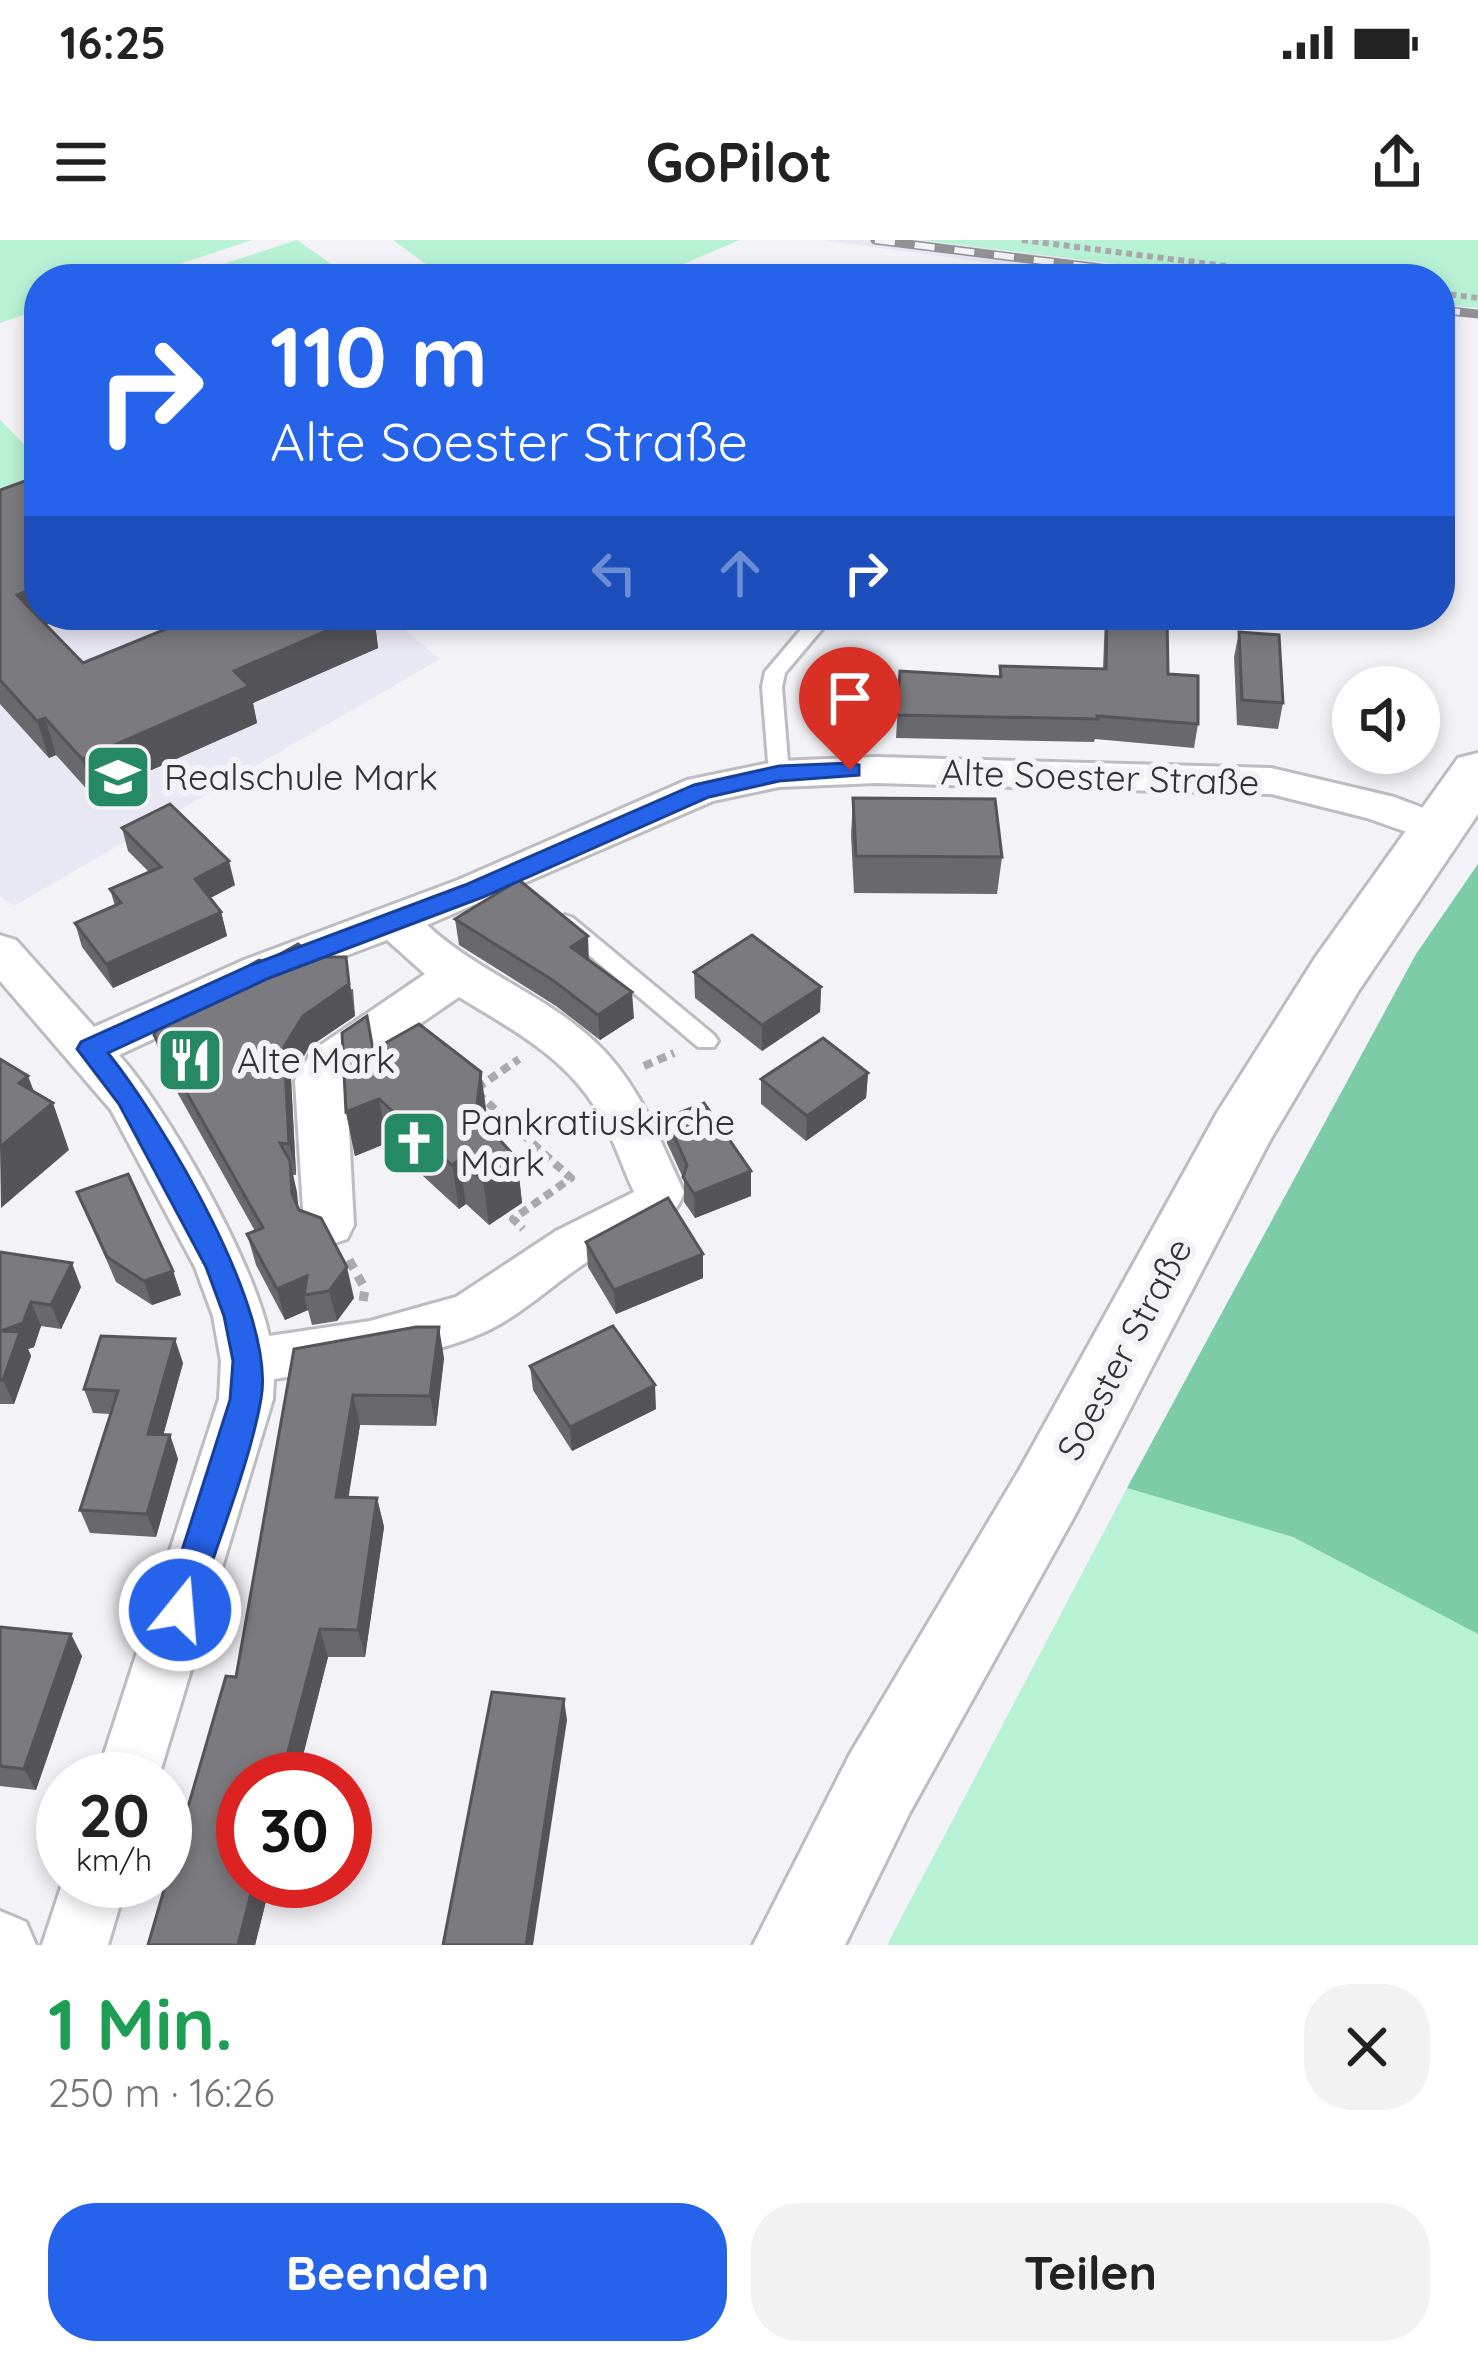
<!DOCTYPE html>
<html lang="de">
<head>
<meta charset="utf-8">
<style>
	:root { --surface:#fff; --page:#f2f2f2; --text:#222; --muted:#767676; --accent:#2563eb }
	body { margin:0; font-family:Quicksand,sans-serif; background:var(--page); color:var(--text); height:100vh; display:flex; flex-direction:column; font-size:45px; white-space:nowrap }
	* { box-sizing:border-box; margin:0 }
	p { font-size:39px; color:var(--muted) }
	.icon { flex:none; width:66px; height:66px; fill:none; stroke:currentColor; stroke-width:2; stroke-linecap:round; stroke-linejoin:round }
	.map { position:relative; height:1705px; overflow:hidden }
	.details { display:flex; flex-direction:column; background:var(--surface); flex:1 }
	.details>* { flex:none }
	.top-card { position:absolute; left:24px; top:24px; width:1431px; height:366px; border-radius:48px; box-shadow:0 6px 18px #0003; background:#2563eb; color:#fff; overflow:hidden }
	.tools { position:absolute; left:1332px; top:426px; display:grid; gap:24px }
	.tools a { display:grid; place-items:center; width:108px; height:108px; border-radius:50%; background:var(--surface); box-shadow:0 6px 18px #0003; font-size:60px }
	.speed { position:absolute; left:36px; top:1512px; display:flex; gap:24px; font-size:60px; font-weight:700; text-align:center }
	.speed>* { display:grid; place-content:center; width:156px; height:156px; border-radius:50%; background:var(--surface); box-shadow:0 6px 18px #0003; line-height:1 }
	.speed small { font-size:30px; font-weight:400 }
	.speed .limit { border:18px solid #d22; background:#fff; color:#111 }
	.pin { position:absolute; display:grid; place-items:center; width:102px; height:102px; color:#fff; margin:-123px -51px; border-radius:50% 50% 50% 0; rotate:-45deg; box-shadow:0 0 12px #0007 }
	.pin .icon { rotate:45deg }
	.me { position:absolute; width:132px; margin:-66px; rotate:17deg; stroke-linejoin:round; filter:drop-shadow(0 0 9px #0008) }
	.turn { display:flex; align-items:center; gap:42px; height:252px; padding:0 48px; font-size:54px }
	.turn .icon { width:156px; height:156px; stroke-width:2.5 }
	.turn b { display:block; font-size:84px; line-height:102px }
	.lanes { display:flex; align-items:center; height:114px; padding:0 48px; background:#0003; justify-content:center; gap:60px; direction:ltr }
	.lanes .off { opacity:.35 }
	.round { display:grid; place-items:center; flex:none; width:126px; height:126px; border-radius:48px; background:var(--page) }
	.summary { display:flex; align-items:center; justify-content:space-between; height:204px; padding:0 48px }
	h1 { font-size:72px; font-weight:700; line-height:90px; color:#1e9e55 }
	.action { display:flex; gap:24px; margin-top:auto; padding:24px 48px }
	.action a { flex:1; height:138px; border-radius:48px; background:var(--accent); color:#fff; font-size:48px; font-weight:700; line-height:138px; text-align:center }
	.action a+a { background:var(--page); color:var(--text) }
	.status { display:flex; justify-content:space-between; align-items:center; height:84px; padding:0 60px; background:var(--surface); direction:ltr }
	.status svg { height:33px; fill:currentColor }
	header { display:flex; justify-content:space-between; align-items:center; height:156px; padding:0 48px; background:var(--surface); font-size:54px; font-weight:700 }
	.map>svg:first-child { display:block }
	.built { fill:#e8e7f4 }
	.green { fill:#b8f2d5 }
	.forest { fill:#7bcca7 }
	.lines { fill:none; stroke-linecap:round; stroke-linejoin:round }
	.service-casing { stroke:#bcbcc1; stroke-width:6 }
	.minor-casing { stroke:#bcbcc1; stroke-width:6 }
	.secondary-casing { stroke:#bcbcc1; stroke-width:6 }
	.path-far2 { stroke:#aaaaae; stroke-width:6; stroke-dasharray:6 4.5; stroke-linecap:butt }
	.path-far1 { stroke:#aaaaae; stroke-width:8; stroke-dasharray:9 6; stroke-linecap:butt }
	.path { stroke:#aaaaae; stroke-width:9; stroke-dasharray:10 8; stroke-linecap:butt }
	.service { fill:#fff; fill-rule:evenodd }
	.minor { fill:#fff; fill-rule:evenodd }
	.secondary { fill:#fff; fill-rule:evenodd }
	.rail-casing { stroke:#929295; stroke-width:9 }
	.rail { stroke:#f2f2f7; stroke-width:6; stroke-dasharray:20; stroke-linecap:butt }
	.wall { fill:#69696d }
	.shaded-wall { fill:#555559 }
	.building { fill:#7a7a7f; stroke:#555559; stroke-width:3 }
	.route { fill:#2563eb; stroke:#184099; stroke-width:3 }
	.labels { text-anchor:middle; stroke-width:12; stroke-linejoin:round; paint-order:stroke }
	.poi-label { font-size:36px; fill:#323234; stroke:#f2f2f7; text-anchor:start }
	.street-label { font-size:36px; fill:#323234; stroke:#f2f2f7 }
</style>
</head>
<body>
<div class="status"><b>16:25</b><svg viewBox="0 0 49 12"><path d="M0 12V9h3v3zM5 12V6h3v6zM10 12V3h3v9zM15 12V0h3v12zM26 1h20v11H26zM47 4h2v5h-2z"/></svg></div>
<header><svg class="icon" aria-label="menu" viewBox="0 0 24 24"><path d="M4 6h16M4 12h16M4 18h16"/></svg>GoPilot<svg class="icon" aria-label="share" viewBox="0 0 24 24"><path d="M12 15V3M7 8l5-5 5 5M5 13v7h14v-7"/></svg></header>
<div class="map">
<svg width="1478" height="1705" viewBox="0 0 1478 1705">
	<rect width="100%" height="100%" fill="#f2f2f7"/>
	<g class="built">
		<polygon points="821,0 921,0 1239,39 1111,39"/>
		<polygon points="0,286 39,375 387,375 440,419 14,666 0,655"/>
	</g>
	<g class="green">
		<polygon points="0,0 252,0 134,39 39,39 39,70 0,83"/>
		<polygon points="297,0 353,39 178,39"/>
		<polygon points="393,0 740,0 648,39 446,39"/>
		<polygon points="921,0 1478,0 1478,68 1440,64 1440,39 1239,39"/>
		<polygon points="0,180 39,219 39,255 0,272"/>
		<polygon points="1127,1248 1293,1297 1478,1394 1478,1705 887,1705"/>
	</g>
	<polygon class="forest" points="1478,624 1478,1394 1293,1297 1127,1248 1416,714"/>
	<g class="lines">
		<g class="service-casing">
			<g id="service">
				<polygon points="808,375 828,375 829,381 785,433 782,447 789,534 779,541 769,534 762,447 765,432 809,380"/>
				<polygon points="565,675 573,678 714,795 718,801 714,807 698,807 557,688 554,683"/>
			</g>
		</g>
		<g class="minor-casing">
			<g id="minor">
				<path d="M 876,517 L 1271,528 L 1394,557 L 1450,578 L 1456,588 L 1450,598 L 1435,602 L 1367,578 L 1271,554 L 876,543 L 779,547 L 713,561 L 427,685 C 477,732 544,754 594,801 C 639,842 659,899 684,952 C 671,993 625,999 590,1020 C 557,1041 526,1071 491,1089 C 435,1117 337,1130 274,1139 L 273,1159 L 158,1539 L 96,1539 L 219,1159 L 221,1121 L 213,1076 L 195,1027 L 111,870 L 0,741 L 0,695 L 16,700 L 94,787 L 244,720 L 458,640 L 687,540 L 779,521 ZM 387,700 L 425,734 L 312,811 L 295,841 L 304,985 L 311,999 L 329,1005 L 347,999 L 354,985 L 346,835 L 459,757 C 510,788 562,815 595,867 C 612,893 621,924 634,952 L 556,991 L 456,1057 L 370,1081 L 269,1096 C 254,1022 169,871 119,815 L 276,742 Z"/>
				<polygon points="63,1641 127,1641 108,1705 42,1705"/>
				<polygon points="0,1671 26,1682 36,1705 0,1705"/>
			</g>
		</g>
		<g class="secondary-casing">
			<polygon id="secondary" points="1478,513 1478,574 1359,750 1269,902 1075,1275 910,1572 845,1705 753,1705 850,1514 1021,1227 1217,873 1315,718 1458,518"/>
		</g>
		<g class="path-far2">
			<polyline points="1022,0 1327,39"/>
			<polyline points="1440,53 1478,58"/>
		</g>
		<g class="path-far1">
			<polyline points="644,826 674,813"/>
			<polyline points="477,848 519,819"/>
			<polyline points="477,853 571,938 513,979 523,989"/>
		</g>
		<polyline class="path" points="349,1020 365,1049 363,1061"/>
		<use href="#service" class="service"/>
		<use href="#minor" class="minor"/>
		<use href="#secondary" class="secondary"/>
		<g class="rail-casing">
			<g id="rail">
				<polyline points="875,0 1188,39"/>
				<polyline points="1440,70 1478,74"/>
			</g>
		</g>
		<use href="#rail" class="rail"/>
	</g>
	<g class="wall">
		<polygon points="0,250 39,375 69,375 46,384 83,423 200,375 374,375 378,408 253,463 257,483 93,556 56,515 49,518 0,464"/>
		<polygon points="1105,375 1167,375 1168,434 1198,484 1194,508 1095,499 1094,502 896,498 900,431 999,436 1000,426 1103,429"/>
		<polygon points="1239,392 1283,463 1278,489 1237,485 1234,417"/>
		<polygon points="853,558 1002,617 997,654 854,653 851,595"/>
		<polygon points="122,588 235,645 210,658 221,672 227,696 113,748 82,707 75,683 115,666 110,649 149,632 128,611"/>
		<polygon points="455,679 589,721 634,778 600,800 556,766 459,705"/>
		<polygon points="694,732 821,747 820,772 762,811 695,758"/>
		<polygon points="353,749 355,776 309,807 291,839 296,935 293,935 298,968 354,1058 337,1081 312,1085 308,1070 285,1080 256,1025 247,994 255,991 163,827 154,795"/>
		<polygon points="373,810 487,876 486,884 517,919 522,963 489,985 466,964 459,969 387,903 355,916 346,872"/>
		<polygon points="868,833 866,858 806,901 761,864 761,839"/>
		<polygon points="666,878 751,956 695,978 684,962 684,940 667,903"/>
		<polygon points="77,952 173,1031 181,1055 152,1065 116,1042"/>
		<polygon points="586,1002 703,1014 703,1038 616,1074 588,1027"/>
		<polygon points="0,1012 81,1047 61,1089 41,1086 34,1107 28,1109 31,1116 14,1164 0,1164"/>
		<polygon points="294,1109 444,1118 436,1186 360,1185 348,1257 377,1258 384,1287 365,1417 328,1417 297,1539 243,1539 243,1641 271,1641 255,1705 148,1705 236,1437"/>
		<polygon points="183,1123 163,1195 170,1195 178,1219 156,1297 90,1293 80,1270 110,1174 93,1173 84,1149"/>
		<polygon points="530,1126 656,1169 572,1211 533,1150"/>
		<polygon points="0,1387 82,1416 36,1550 0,1546"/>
	</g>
	<g class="shaded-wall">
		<polygon points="39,346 39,375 69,375 28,392 17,355"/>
		<polygon points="363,375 374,375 378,408 253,463 257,483 93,556 82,519 234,431"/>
		<polygon points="45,478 56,515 49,518 37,481"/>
		<polygon points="229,621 235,645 201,663 195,639"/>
		<polygon points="221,672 227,696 113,748 106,724"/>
		<polygon points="588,696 589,722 571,707"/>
		<polygon points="346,717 355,776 309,807 291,839 296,935 289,904 284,807 303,776"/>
		<polygon points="821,747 820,772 762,811 762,785"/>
		<polygon points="632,752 634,778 600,800 598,775"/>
		<polygon points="481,832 487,876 482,917 476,873"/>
		<polygon points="868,833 866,858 806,901 807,876"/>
		<polygon points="28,836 42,872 53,863 69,910 1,968 0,907 19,843"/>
		<polygon points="379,859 387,903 355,916 346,872"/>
		<polygon points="517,919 522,963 489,985 483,941"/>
		<polygon points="459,920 466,964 459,969 452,925"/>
		<polygon points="290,921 297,952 300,985 292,954"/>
		<polygon points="751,931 751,956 695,978 694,954"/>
		<polygon points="703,1014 703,1038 616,1074 614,1050"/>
		<polygon points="72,1023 81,1047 61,1089 51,1065"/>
		<polygon points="347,1027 354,1058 337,1081 329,1051"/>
		<polygon points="173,1031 181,1055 152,1065 144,1041"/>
		<polygon points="307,1036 304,1055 308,1070 285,1080 277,1049"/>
		<polygon points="31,1062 41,1086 34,1107 28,1109 31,1116 14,1164 3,1140 1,1091"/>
		<polygon points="439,1087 444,1118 436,1186 430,1156"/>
		<polygon points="175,1099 183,1123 157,1218 148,1194"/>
		<polygon points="655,1145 656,1169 572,1211 570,1187"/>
		<polygon points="353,1155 360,1185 344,1286 336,1257"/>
		<polygon points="170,1195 178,1219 156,1297 147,1274"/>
		<polygon points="377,1258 384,1287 365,1417 358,1390"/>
		<polygon points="320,1389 328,1417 297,1539 281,1539"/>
		<polygon points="71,1394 82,1416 36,1550 24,1529"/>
		<polygon points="564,1459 567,1480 533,1705 526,1705"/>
		<polygon points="254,1641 271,1641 255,1705 238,1705"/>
	</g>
	<g class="building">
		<polygon points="39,236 39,346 17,355 83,423 200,375 363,375 234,431 249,446 82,519 45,478 37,481 0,440 0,250"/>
		<polygon points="1107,375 1167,375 1168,434 1198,436 1198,484 1097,476 1098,479 897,475 900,431 1001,437 1000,426 1106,429"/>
		<polygon points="1239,392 1279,395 1283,463 1242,460"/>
		<polygon points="853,558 995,559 1002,617 856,616"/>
		<polygon points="170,564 229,621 195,639 221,672 106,724 75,683 121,663 110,649 161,627 122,588"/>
		<polygon points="519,640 588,696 571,707 632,752 598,775 554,741 455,679"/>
		<polygon points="752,695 821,747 762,785 694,732"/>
		<polygon points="298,704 315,717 346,717 349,744 303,776 284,807 289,904 280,903 290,921 292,954 299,970 321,978 347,1027 329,1051 304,1055 307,1036 277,1049 247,994 263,988 154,795 164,776 259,720 266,722"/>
		<polygon points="367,776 373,810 419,784 481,832 476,873 517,919 483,941 459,920 452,925 379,859 346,872 342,793"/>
		<polygon points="823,798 868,833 807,876 761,839"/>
		<polygon points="0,819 28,836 19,843 53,863 0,907"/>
		<polygon points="704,863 751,931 694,954 683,937 687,925 666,878"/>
		<polygon points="128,934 173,1031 144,1041 107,1017 77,952"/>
		<polygon points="668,958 703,1014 614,1050 586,1002"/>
		<polygon points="0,1012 72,1023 51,1065 31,1062 23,1083 1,1091 20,1092 3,1140 0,1140"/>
		<polygon points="613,1086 655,1145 570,1187 530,1126"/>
		<polygon points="416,1087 439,1087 430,1156 353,1155 336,1257 377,1258 358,1390 320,1389 281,1539 243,1539 243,1641 254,1641 238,1705 148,1705 226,1436 236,1437 294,1109"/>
		<polygon points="101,1096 175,1099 148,1194 170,1195 147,1274 80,1270 118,1151 84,1149"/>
		<polygon points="0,1387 71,1394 24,1529 0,1526"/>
		<polygon points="492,1452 564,1459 526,1705 443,1705"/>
	</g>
	<path class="route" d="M 850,523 L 859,525 L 859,535 L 779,541 L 709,557 L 483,657 L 269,738 L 108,813 C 163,882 277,1071 261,1159 C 250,1223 216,1306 196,1370 L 191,1381 L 180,1385 L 168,1381 L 163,1370 L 230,1160 L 233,1121 L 224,1076 L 206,1027 L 119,864 L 77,809 L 81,802 L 251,725 L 465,645 L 694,545 L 779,526 Z"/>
	<defs>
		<g id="school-square" transform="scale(3.45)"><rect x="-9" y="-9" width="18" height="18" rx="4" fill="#258963" stroke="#f2f2f7"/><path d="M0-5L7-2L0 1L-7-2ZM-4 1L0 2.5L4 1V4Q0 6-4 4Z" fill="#fff"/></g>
		<g id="restaurant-square" transform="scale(3.45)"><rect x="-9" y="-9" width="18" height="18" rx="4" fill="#258963" stroke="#f2f2f7"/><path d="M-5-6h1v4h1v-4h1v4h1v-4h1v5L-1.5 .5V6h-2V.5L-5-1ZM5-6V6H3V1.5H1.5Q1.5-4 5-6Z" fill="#fff"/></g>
		<g id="church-square" transform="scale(3.45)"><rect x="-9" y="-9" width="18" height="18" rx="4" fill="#258963" stroke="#f2f2f7"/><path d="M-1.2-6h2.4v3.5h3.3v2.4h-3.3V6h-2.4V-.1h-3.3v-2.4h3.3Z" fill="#fff"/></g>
	</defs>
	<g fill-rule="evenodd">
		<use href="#school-square" x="118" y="537"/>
		<use href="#restaurant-square" x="190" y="820"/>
		<use href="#church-square" x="414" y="903"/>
	</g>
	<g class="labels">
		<g class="poi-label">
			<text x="164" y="550">Realschule Mark</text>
			<text x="237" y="833">Alte Mark</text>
			<text x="460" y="895">Pankratiuskirche<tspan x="460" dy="41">Mark</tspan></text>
		</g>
		<g class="street-label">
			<text transform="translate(1100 537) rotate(2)" y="13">Alte Soester Straße</text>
			<text transform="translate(1124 1109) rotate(-62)" y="13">Soester Straße</text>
		</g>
	</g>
</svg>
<div class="tools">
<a><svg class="icon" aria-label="sound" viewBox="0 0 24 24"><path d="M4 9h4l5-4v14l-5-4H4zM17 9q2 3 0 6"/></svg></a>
</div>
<div class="speed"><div>20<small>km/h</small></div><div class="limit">30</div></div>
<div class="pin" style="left:850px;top:530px;background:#d93025"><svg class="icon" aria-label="arrive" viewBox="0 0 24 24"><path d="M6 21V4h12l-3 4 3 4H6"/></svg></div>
<svg class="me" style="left:180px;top:1370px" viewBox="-20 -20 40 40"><circle r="17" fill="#2563eb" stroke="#fff" stroke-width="3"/><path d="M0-11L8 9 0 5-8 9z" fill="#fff"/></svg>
<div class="top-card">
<div class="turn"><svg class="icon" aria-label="right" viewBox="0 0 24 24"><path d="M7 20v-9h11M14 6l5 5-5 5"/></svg><div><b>110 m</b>Alte Soester Straße</div></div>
<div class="lanes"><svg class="icon off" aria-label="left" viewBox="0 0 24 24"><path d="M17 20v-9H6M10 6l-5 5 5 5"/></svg><svg class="icon off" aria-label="ahead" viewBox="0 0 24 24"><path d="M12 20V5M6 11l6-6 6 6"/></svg><svg class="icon" aria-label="right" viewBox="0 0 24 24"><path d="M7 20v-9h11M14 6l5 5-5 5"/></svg></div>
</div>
</div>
<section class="details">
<div class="summary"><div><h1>1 Min.</h1><p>250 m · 16:26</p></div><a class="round"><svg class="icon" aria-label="close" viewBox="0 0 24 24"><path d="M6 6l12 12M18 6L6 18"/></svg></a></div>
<div class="action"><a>Beenden</a><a>Teilen</a></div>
</section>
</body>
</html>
